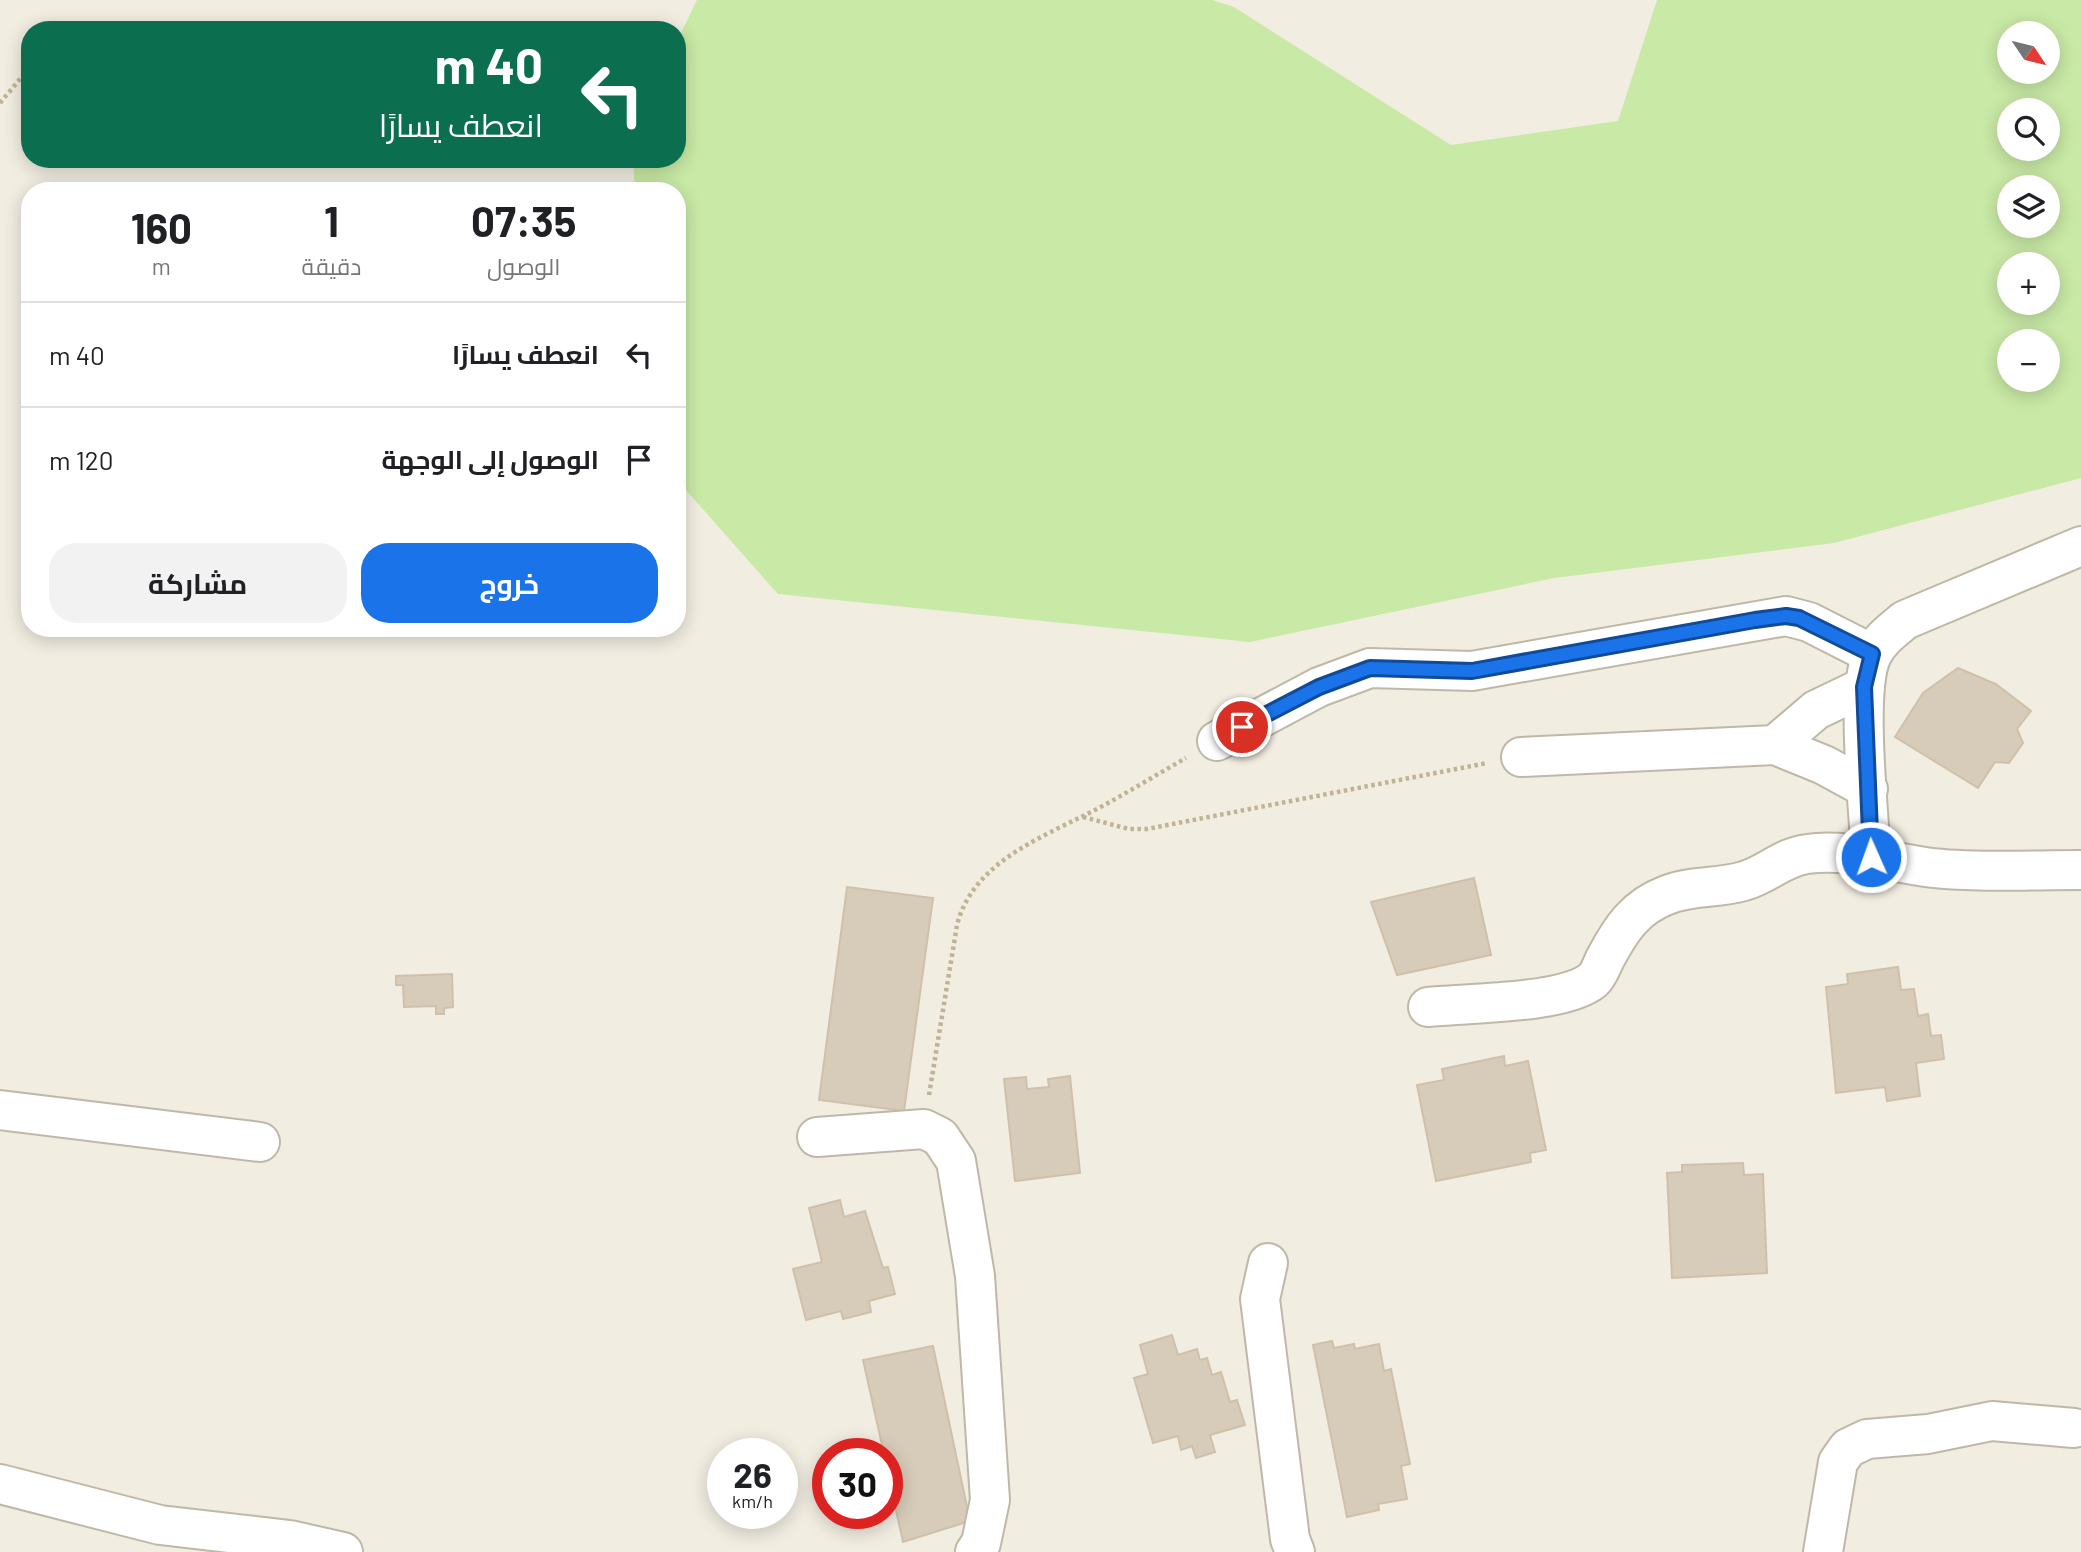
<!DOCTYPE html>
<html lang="ar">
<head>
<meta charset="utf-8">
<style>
	:root { --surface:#fff; --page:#f2f2f2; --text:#202124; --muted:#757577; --line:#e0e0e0; --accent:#1a73e8 }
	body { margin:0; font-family:Barlow,Cairo,sans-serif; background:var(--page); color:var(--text); direction:rtl; height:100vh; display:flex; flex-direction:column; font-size:26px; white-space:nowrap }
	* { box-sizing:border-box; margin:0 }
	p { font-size:23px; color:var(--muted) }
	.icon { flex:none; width:38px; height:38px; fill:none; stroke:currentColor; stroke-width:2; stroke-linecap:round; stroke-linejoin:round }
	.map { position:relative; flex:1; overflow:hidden; direction:ltr }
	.sheet { position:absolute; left:21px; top:182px; width:665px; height:455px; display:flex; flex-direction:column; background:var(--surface); border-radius:28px; box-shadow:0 4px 18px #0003; direction:rtl }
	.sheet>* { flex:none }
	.guide { position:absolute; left:21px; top:21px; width:665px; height:147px; border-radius:28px; box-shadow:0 4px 18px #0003; direction:rtl; background:#0b6e4f; color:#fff; overflow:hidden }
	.needle { width:46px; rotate:125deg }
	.tools { position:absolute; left:1997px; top:21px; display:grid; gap:14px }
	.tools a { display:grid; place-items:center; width:63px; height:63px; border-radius:50%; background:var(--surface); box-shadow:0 4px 18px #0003; font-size:35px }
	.speed { position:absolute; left:707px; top:1438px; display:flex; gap:14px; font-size:35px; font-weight:700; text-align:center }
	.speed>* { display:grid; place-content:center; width:91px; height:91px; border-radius:50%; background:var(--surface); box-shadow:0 4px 18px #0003; line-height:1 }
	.speed small { font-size:18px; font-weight:400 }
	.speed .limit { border:10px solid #d22; background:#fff; color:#111 }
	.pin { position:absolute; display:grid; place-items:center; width:60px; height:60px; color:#fff; margin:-30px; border:4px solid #fff; border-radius:50%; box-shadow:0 2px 7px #0007 }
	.me { position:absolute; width:77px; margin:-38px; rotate:358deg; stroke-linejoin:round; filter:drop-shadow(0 0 5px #0008) }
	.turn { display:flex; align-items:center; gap:24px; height:147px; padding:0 28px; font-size:32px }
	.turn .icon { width:91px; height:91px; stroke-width:2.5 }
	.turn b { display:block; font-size:49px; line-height:60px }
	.eta { display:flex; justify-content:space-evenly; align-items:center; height:119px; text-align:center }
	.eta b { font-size:42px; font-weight:700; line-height:49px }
	.primary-button { display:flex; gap:14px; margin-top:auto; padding:14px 28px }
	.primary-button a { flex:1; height:80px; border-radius:28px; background:var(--accent); color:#fff; font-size:28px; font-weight:700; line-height:80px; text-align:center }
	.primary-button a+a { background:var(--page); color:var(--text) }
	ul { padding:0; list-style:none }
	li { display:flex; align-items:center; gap:21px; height:105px; padding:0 28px; border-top:2px solid var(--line) }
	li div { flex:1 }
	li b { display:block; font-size:26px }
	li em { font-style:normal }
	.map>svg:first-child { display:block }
	.green { fill:#c9e9a6; fill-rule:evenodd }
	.building { fill:#d7ccb9; stroke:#cfc1a9; stroke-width:2 }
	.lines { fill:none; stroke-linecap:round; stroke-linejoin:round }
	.minor-casing { stroke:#c0b8a6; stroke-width:42 }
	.path { stroke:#c0b294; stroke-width:4.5; stroke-dasharray:3.5 3.5; stroke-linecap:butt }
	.minor { stroke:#fff; stroke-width:38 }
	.route-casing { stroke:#114b97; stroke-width:18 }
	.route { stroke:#1a73e8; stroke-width:12 }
</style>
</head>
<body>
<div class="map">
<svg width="2081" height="1552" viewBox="0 0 2081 1552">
	<rect width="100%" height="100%" fill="#f2ede1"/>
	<path class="green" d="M 697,0 L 1212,0 L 1234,7 L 1451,145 L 1618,121 L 1657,0 L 2081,0 L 2081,478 L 1834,543 L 1554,578 L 1250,642 L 778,594 L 677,480 L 677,191 L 635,191 L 633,159 L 677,159 L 677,41 ZM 2009,33 L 2048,33 L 2048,72 L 2009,72 ZM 2048,110 L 2048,149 L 2009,149 L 2009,110 ZM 2048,187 L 2048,226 L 2009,226 L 2009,187 ZM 2009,264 L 2048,264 L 2048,303 L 2009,303 ZM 2009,341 L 2048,341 L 2048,380 L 2009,380 Z"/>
	<g class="building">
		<polygon points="1958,668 1996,684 2031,711 2017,729 2023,743 2009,763 1995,762 1978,788 1895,737 1923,693"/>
		<polygon points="1474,878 1491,955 1397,975 1371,902"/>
		<polygon points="847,887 933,898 904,1111 819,1100"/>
		<polygon points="1898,967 1901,990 1914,989 1918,1016 1928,1014 1931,1036 1941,1035 1944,1059 1916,1063 1920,1096 1887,1101 1885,1087 1836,1093 1826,987 1848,984 1847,974"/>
		<polygon points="452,974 453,1007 444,1008 444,1014 436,1014 436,1006 404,1007 403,985 396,985 396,976"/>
		<polygon points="1504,1056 1505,1066 1528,1061 1546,1150 1530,1153 1531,1162 1436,1181 1417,1085 1444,1080 1442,1069"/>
		<polygon points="1070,1076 1080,1173 1015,1181 1004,1079 1026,1077 1027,1089 1049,1087 1048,1079"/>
		<polygon points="1743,1163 1744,1175 1763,1174 1767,1273 1672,1278 1667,1173 1682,1172 1682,1165"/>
		<polygon points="840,1200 844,1217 865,1211 883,1268 888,1267 895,1294 869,1301 871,1312 843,1319 841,1311 806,1320 793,1269 822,1262 809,1208"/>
		<polygon points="1172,1335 1178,1355 1197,1349 1200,1360 1207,1358 1212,1375 1221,1372 1230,1402 1237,1400 1245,1425 1210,1435 1215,1452 1196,1458 1192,1446 1181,1450 1178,1436 1153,1443 1134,1378 1148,1374 1140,1345"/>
		<polygon points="1332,1341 1334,1348 1354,1344 1355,1349 1379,1344 1384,1371 1391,1369 1410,1464 1401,1466 1407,1499 1378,1504 1379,1510 1347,1517 1313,1345"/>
		<polygon points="933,1346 970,1521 903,1542 887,1470 887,1454 884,1454 863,1360"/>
	</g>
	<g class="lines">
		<g class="minor-casing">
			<g id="minor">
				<polyline points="1217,741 1319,687 1370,668 1472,671 1786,616 1809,622 1872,654"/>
				<polyline points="1775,745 1816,710 1864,687"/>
				<polyline points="1521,757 1775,745 1824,765 1868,789"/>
				<path d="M 1871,857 C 1869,811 1855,691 1872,655 C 1879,640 1893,630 1905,620 L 2081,546"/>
				<path d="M 1428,1007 C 1467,1003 1565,1004 1593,980 C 1599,975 1602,964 1606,957 C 1621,929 1635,907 1667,895 C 1692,885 1718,889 1744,881 C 1766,875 1783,857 1807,854 C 1849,848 1891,863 1933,868 C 1981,873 2032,870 2081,870"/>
				<polyline points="0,1110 260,1142"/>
				<polyline points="817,1137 924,1129 940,1137 956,1161 975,1276 990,1500 981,1543 975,1552"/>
				<polyline points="1268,1263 1260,1299 1290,1539 1295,1552"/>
				<polyline points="0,1484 160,1525 290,1540 343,1552"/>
				<polyline points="1823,1552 1838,1462 1848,1448 1867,1439 1928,1434 1992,1421 2074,1428"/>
			</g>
		</g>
		<g class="path">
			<polyline points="106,30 117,27 139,30"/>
			<polyline points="0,103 30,67"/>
			<polyline points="1083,817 1129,829 1147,829 1487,763"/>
			<path d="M 929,1095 L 957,925 C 972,866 1033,841 1083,816 C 1118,799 1152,777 1186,758"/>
		</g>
		<use href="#minor" class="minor"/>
	</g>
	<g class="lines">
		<g class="route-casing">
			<polyline id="route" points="1242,727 1319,687 1370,668 1472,671 1755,620 1786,616 1799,618 1872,654 1864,687 1871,857"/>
		</g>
		<use href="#route" class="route"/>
	</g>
</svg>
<div class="tools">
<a><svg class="needle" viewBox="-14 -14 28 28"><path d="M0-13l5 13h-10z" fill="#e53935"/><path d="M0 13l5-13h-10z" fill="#757577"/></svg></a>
<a><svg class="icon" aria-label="search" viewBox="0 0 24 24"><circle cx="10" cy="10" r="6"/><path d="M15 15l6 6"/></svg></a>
<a><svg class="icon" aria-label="layers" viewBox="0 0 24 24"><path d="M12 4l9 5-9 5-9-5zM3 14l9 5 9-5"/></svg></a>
<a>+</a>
<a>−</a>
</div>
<div class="speed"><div>26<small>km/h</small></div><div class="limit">30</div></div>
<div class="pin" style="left:1242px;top:727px;background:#d93025"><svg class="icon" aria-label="arrive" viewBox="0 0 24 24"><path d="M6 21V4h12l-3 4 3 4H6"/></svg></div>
<svg class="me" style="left:1871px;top:857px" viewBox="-20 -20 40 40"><circle r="17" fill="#1a73e8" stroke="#fff" stroke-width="3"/><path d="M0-11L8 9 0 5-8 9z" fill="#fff"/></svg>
<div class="guide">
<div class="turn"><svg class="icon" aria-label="left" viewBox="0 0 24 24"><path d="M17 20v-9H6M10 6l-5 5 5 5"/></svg><div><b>40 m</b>انعطف يسارًا</div></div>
</div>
<section class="sheet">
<div class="eta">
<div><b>07:35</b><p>الوصول</p></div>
<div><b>1</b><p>دقيقة</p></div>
<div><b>160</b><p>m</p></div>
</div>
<ul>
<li><svg class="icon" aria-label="left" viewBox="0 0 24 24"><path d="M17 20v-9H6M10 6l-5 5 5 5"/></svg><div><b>انعطف يسارًا</b></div><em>40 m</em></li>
<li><svg class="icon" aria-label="arrive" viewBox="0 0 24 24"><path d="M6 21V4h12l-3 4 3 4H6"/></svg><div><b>الوصول إلى الوجهة</b></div><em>120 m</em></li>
</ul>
<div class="primary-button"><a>خروج</a><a>مشاركة</a></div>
</section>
</div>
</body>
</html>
